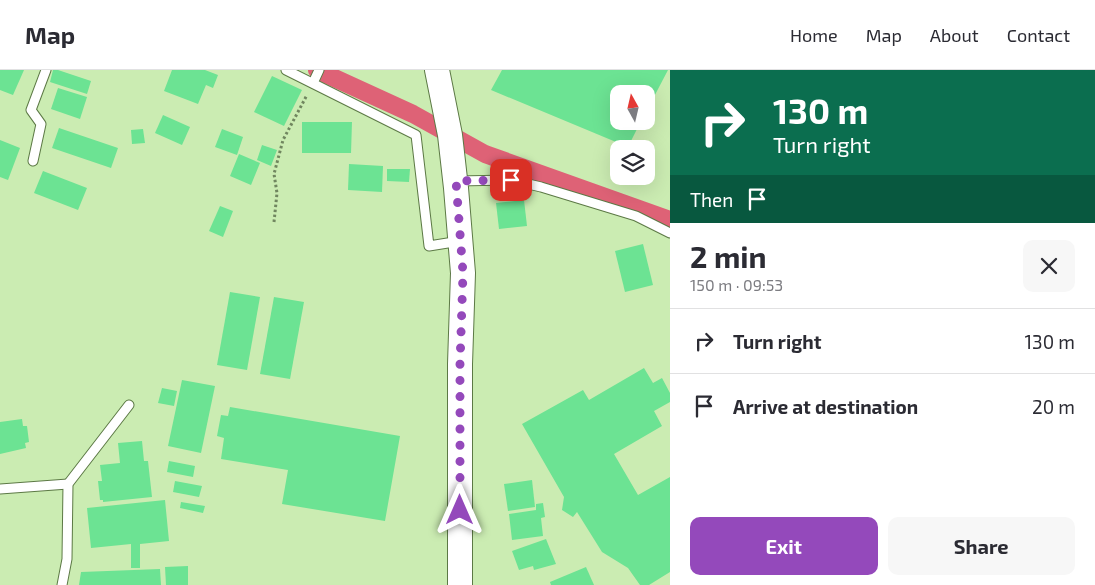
<!DOCTYPE html>
<html lang="en">
<head>
<meta charset="utf-8">
<style>
	:root { --surface:#fff; --page:#f7f7f7; --text:#2b2b33; --muted:#7c7c81; --line:#e1e1e2; --accent:#9449bb }
	body { margin:0; font-family:"Exo 2",sans-serif; background:var(--page); color:var(--text); height:100vh; display:flex; flex-direction:column; font-size:19px; white-space:nowrap }
	* { box-sizing:border-box; margin:0 }
	p { font-size:16px; color:var(--muted) }
	.icon { flex:none; width:28px; height:28px; fill:none; stroke:currentColor; stroke-width:2; stroke-linecap:round; stroke-linejoin:round }
	.map { position:relative; flex:1; overflow:hidden }
	.panel { display:flex; flex-direction:column; background:var(--surface); width:425px }
	.panel>* { flex:none }
	.hud { background:#0b6e4f; color:#fff; overflow:hidden }
	.needle { width:32px; rotate:352deg }
	.tools { position:absolute; left:610px; top:15px; display:grid; gap:10px }
	.tools a { display:grid; place-items:center; width:45px; height:45px; border-radius:10px; background:var(--surface); box-shadow:0 5px 20px #0002; font-size:25px }
	.pin { position:absolute; display:grid; place-items:center; width:42px; height:42px; color:#fff; margin:-21px; border-radius:10px; box-shadow:0 2px 8px #0006 }
	.me { position:absolute; width:55px; margin:-28px; rotate:0deg; stroke-linejoin:round; filter:drop-shadow(0 0 4px #0008) }
	.turn { display:flex; align-items:center; gap:18px; height:105px; padding:0 20px; font-size:22px }
	.turn .icon { width:65px; height:65px; stroke-width:2.5 }
	.turn b { display:block; font-size:35px; line-height:42px }
	.then { display:flex; align-items:center; height:48px; padding:0 20px; background:#0003; gap:10px; font-size:19px }
	.round { display:grid; place-items:center; flex:none; width:52px; height:52px; border-radius:10px; background:var(--page) }
	.overview { display:flex; align-items:center; justify-content:space-between; height:85px; padding:0 20px }
	h1 { font-size:30px; font-weight:700; line-height:38px }
	.primary-button { display:flex; gap:10px; margin-top:auto; padding:10px 20px }
	.primary-button a { flex:1; height:58px; border-radius:10px; background:var(--accent); color:#fff; font-size:20px; font-weight:700; line-height:58px; text-align:center }
	.primary-button a+a { background:var(--page); color:var(--text) }
	ul { padding:0; list-style:none }
	li { display:flex; align-items:center; gap:15px; height:65px; padding:0 20px; border-top:1px solid var(--line) }
	li div { flex:1 }
	li b { display:block; font-size:19px }
	li em { font-style:normal }
	header { display:flex; align-items:center; gap:30px; box-sizing:border-box; height:70px; padding:0 25px; background:var(--surface); border-bottom:1px solid var(--line) }
	header strong { font-size:24px }
	nav { display:flex; gap:28px; margin-inline-start:auto; font-size:18px }
	main { display:flex; flex:1; min-height:0 }
	.map>svg:first-child { display:block }
	.lines { fill:none; stroke-linecap:round; stroke-linejoin:round }
	.canal { stroke:#de6276; stroke-width:18 }
	.building { fill:#6ce393 }
	.lane-casing { stroke:#5c7945; stroke-width:11 }
	.secondary-casing { stroke:#5c7945; stroke-width:26 }
	.path { stroke:#70865f; stroke-width:3; stroke-dasharray:2.5 2.5; stroke-linecap:butt }
	.lane { stroke:#fff; stroke-width:9 }
	.secondary { stroke:#fff; stroke-width:24 }
	.route { stroke:#9449bb; stroke-width:9; stroke-dasharray:0 16.2 }
</style>
</head>
<body>
<header>
<strong>Map</strong>
<nav><a>Home</a><a>Map</a><a>About</a><a>Contact</a></nav>
</header>
<main>
<div class="map">
<svg width="670" height="515" viewBox="0 0 670 515">
	<rect width="100%" height="100%" fill="#cbecb2"/>
	<g class="lines">
		<polyline class="canal" points="317,0 413,44 485,84 670,150"/>
	</g>
	<g class="building">
		<polygon points="0,0 24,0 13,25 0,20"/>
		<polygon points="53,0 58,0 91,11 87,24 50,12"/>
		<polygon points="172,0 205,0 218,5 213,18 206,15 198,34 164,21"/>
		<polygon points="502,0 668,0 646,42 646,24 619,24 619,51 641,51 628,77 491,20"/>
		<polygon points="272,6 302,20 284,56 254,42"/>
		<polygon points="58,18 87,27 80,49 51,39"/>
		<polygon points="163,45 190,57 182,75 155,63"/>
		<polygon points="302,52 352,52 351,83 302,83"/>
		<polygon points="59,58 118,78 111,98 52,78"/>
		<polygon points="143,59 145,73 132,74 131,60"/>
		<polygon points="222,59 243,67 237,85 215,77"/>
		<polygon points="0,70 20,78 8,110 0,107"/>
		<polygon points="262,75 277,80 271,96 257,90"/>
		<polygon points="239,84 260,93 251,115 230,106"/>
		<polygon points="349,94 383,96 382,122 348,120"/>
		<polygon points="387,99 410,99 409,112 387,111"/>
		<polygon points="43,101 87,118 78,140 34,123"/>
		<polygon points="524,130 527,156 499,159 496,133"/>
		<polygon points="220,136 233,141 223,167 209,161"/>
		<polygon points="643,174 653,215 625,222 615,181"/>
		<polygon points="230,222 260,227 247,300 217,295"/>
		<polygon points="274,227 304,232 290,309 260,304"/>
		<polygon points="644,298 653,313 662,308 670,323 670,332 654,341 662,356 614,384 638,425 670,407 670,502 649,515 640,515 628,498 602,482 577,442 573,447 562,440 564,427 522,354 583,320 589,330"/>
		<polygon points="182,310 215,316 201,383 168,376"/>
		<polygon points="162,318 177,321 174,336 158,333"/>
		<polygon points="230,337 400,366 385,451 282,434 288,400 221,389 224,368 217,366 221,345 228,346"/>
		<polygon points="22,349 23,356 27,356 29,372 25,373 26,378 0,384 0,352"/>
		<polygon points="142,371 144,391 148,391 152,427 103,432 103,430 100,430 98,411 102,411 100,395 120,393 118,373"/>
		<polygon points="169,391 195,396 193,407 167,402"/>
		<polygon points="532,410 535,437 508,441 504,414"/>
		<polygon points="175,411 202,416 199,427 173,422"/>
		<polygon points="165,430 169,471 140,474 140,498 131,498 131,474 91,478 87,438"/>
		<polygon points="181,432 205,436 203,443 180,438"/>
		<polygon points="543,433 545,447 541,448 543,466 512,470 509,444 536,440 536,434"/>
		<polygon points="546,469 556,494 534,500 533,496 519,500 512,481"/>
		<polygon points="188,496 188,515 166,515 165,497"/>
		<polygon points="586,497 594,515 551,515 550,512"/>
		<polygon points="160,499 161,515 79,515 81,502"/>
	</g>
	<g class="lines">
		<g class="lane-casing">
			<g id="lane">
				<polyline points="286,0 416,65 429,176 460,171"/>
				<polyline points="313,13 319,0"/>
				<polyline points="33,91 41,54 31,40 46,0"/>
				<polyline points="457,111 511,110 541,117 636,146 670,163"/>
				<polyline points="0,419 68,414"/>
				<polyline points="62,515 67,489 68,414 129,335"/>
			</g>
		</g>
		<g class="secondary-casing">
			<polyline id="secondary" points="437,0 450,65 456,118 463,203 460,294 460,515"/>
		</g>
		<polyline class="path" points="274,152 277,123 274,104 283,70 307,25"/>
		<use href="#lane" class="lane"/>
		<use href="#secondary" class="secondary"/>
	</g>
	<g class="lines">
		<polyline class="route" points="460,440 460,294 463,203 456,111 511,110"/>
	</g>
</svg>
<div class="tools">
<a><svg class="needle" viewBox="-14 -14 28 28"><path d="M0-13l5 13h-10z" fill="#e53935"/><path d="M0 13l5-13h-10z" fill="#7c7c81"/></svg></a>
<a><svg class="icon" aria-label="layers" viewBox="0 0 24 24"><path d="M12 4l9 5-9 5-9-5zM3 14l9 5 9-5"/></svg></a>
</div>
<div class="pin" style="left:511px;top:110px;background:#d93025"><svg class="icon" aria-label="arrive" viewBox="0 0 24 24"><path d="M6 21V4h12l-3 4 3 4H6"/></svg></div>
<svg class="me" style="left:460px;top:440px" viewBox="-20 -20 40 40"><path d="M0-17L14 15 0 8-14 15z" fill="#9449bb" stroke="#fff" stroke-width="4"/></svg>
</div>
<section class="panel">
<div class="hud">
<div class="turn"><svg class="icon" aria-label="right" viewBox="0 0 24 24"><path d="M7 20v-9h11M14 6l5 5-5 5"/></svg><div><b>130 m</b>Turn right</div></div>
<div class="then">Then<svg class="icon" aria-label="arrive" viewBox="0 0 24 24"><path d="M6 21V4h12l-3 4 3 4H6"/></svg></div>
</div>
<div class="overview"><div><h1>2 min</h1><p>150 m · 09:53</p></div><a class="round"><svg class="icon" aria-label="close" viewBox="0 0 24 24"><path d="M6 6l12 12M18 6L6 18"/></svg></a></div>
<ul>
<li><svg class="icon" aria-label="right" viewBox="0 0 24 24"><path d="M7 20v-9h11M14 6l5 5-5 5"/></svg><div><b>Turn right</b></div><em>130 m</em></li>
<li><svg class="icon" aria-label="arrive" viewBox="0 0 24 24"><path d="M6 21V4h12l-3 4 3 4H6"/></svg><div><b>Arrive at destination</b></div><em>20 m</em></li>
</ul>
<div class="primary-button"><a>Exit</a><a>Share</a></div>
</section>
</main>
</body>
</html>
